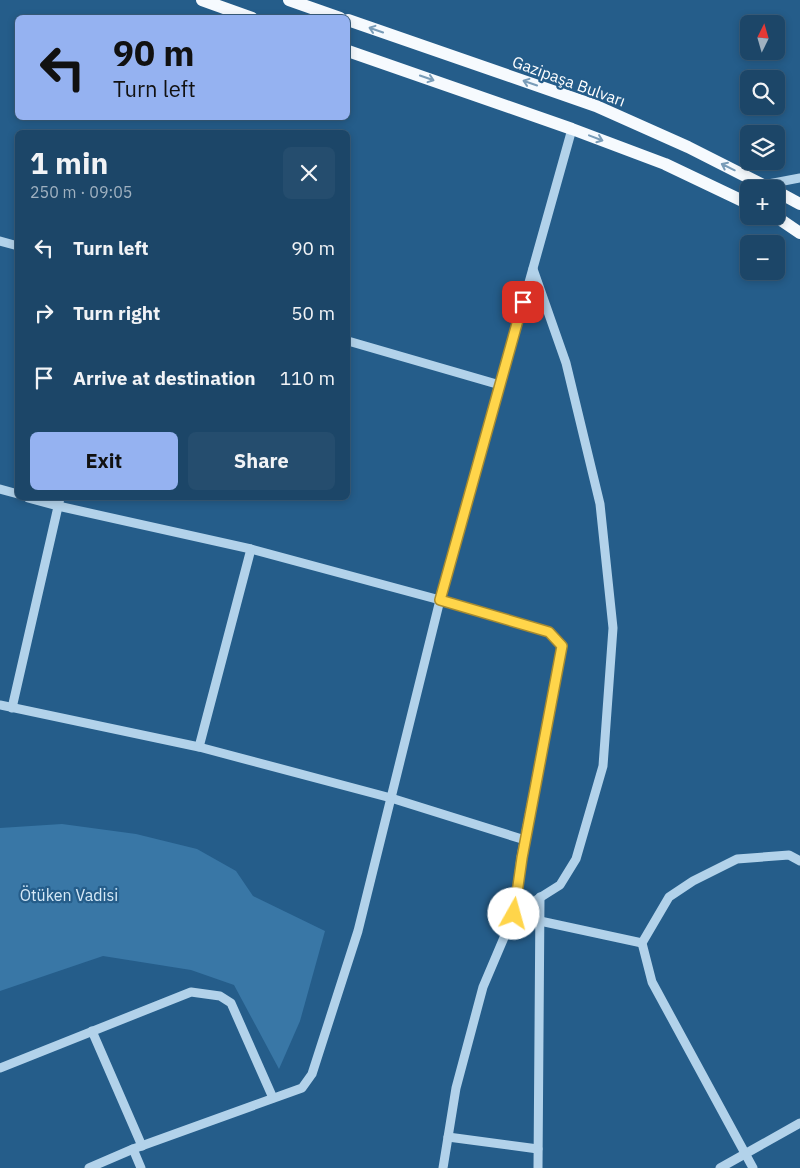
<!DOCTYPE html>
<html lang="en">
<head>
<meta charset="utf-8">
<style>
	:root { --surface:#1c4668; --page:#254d6e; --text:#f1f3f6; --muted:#a0b1c0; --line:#3a5e7c; --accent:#95b2f1 }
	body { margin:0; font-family:"IBM Plex Sans",sans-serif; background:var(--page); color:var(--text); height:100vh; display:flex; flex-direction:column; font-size:19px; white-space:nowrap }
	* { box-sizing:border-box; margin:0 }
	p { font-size:16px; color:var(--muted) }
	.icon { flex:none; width:28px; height:28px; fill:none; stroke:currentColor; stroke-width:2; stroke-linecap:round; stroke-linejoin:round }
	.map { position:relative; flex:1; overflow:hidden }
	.side { position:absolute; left:15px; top:130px; width:335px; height:370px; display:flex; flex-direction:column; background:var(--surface); border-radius:8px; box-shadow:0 2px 8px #0003,0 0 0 1px var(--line) }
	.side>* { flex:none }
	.banner { position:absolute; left:15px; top:15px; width:335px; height:105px; border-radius:8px; box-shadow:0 2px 8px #0003,0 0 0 1px var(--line); background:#95b2f1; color:#111; overflow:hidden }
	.needle { width:32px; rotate:5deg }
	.fabs { position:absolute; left:740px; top:15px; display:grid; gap:10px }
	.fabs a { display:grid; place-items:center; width:45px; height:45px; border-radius:8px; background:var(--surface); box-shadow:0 2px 8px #0003,0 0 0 1px var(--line); font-size:25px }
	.pin { position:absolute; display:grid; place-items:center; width:42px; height:42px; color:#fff; margin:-21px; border-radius:10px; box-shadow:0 2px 8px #0006 }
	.me { position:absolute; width:55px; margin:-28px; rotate:7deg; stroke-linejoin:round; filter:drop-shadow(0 0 4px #0008) }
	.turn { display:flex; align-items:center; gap:18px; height:105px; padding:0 15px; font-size:22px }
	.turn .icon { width:65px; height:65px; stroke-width:2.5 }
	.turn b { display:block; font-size:35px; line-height:42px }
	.round { display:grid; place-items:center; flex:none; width:52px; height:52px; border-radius:8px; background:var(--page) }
	.headline { display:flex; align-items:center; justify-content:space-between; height:85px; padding:0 15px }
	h1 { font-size:30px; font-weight:700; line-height:38px }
	.action { display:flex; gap:10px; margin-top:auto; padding:10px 15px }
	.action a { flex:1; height:58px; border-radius:8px; background:var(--accent); color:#111; font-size:20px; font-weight:700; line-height:58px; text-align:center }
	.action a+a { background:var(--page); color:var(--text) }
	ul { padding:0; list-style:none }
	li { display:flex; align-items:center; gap:15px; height:65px; padding:0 15px }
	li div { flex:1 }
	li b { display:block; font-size:19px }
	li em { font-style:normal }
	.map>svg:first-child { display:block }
	.green { fill:#3977a6 }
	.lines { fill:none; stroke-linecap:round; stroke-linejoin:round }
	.minor { stroke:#b2d2ea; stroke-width:9 }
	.major { stroke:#f6fafe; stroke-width:12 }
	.oneway { stroke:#799cb8 }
	.route-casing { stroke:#a68a30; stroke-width:12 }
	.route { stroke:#ffd54a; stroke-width:9 }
	.labels { text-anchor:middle; stroke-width:4.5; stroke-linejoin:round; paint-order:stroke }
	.street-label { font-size:16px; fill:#fff; stroke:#255d8a }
	.park-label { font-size:16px; fill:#d6e9f7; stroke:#255d8a }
</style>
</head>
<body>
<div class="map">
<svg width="800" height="1168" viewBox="0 0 800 1168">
	<rect width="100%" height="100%" fill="#255d8a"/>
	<polygon class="green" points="62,824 136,834 197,849 236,871 253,896 325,931 300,1021 279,1069 234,985 191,970 103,956 0,991 0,828"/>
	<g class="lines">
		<g class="minor">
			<polyline points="763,185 800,178"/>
			<polyline points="0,241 18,246"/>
			<polyline points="348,341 500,385"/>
			<polyline points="0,489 18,494"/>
			<polyline points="28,498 58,506 251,549 440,600 549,632 562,646 521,857 514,914 483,987 456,1088 443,1168"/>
			<polyline points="0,705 199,747 391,798 525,840"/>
			<polyline points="12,708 60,498"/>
			<polyline points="199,747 251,549"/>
			<polyline points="514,914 560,885 576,859 603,766 613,628 600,504 566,363 533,269"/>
			<polyline points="540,921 642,943"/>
			<polyline points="92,1031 142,1146"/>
			<polyline points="0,1068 191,992 220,996 231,1003 273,1098"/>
			<polyline points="448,1137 538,1149"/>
			<polyline points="133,1149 141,1168"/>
			<polyline points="89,1168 133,1149 302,1088 312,1074 358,931 440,600 572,129"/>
			<polyline points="538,1168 540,897"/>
			<polyline points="720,1168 800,1123"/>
			<polyline points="753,1168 652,982 642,943 669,897 693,881 737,859 789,855 800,861"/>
		</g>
		<g class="major">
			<polyline points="202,0 252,18"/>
			<polyline points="289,0 340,18"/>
			<polyline points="348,20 596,106 688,147 771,189"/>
			<polyline points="348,51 572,129 665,164 749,204"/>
			<polyline points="776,191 800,204"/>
			<polyline points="775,216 800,233"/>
		</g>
	</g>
	<defs><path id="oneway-shaft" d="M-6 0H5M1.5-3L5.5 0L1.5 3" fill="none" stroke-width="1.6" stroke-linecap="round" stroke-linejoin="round" transform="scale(1.25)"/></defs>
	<g class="oneway">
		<use href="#oneway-shaft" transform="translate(376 30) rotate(-161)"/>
		<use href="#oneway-shaft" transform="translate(427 78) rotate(19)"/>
		<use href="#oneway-shaft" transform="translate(530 83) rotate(-161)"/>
		<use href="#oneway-shaft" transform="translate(596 138) rotate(21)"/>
		<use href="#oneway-shaft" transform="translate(728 167) rotate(-154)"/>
	</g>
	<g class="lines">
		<g class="route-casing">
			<polyline id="route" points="514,914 522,858 562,646 549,632 440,600 523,302"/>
		</g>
		<use href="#route" class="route"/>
	</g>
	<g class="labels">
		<g class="street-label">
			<text transform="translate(569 81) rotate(20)" y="6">Gazipaşa Bulvarı</text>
		</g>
		<g class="park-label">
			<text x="69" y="901">Ötüken Vadisi</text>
		</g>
	</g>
</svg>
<div class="fabs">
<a><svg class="needle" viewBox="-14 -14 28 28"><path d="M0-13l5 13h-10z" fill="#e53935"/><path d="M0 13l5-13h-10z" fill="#a0b1c0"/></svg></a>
<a><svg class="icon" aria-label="search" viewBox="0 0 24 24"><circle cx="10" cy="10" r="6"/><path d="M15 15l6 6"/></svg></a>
<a><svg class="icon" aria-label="layers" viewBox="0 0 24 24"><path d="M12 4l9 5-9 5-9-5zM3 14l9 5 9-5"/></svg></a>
<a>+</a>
<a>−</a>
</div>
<div class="pin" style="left:523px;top:302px;background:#d93025"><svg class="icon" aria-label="arrive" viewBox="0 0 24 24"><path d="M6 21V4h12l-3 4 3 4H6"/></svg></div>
<svg class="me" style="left:514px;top:914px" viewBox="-20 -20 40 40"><circle r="19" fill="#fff"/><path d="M0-13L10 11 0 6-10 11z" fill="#ffd54a"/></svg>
<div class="banner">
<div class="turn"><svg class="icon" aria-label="left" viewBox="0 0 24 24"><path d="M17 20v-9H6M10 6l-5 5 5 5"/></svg><div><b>90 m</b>Turn left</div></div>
</div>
<section class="side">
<div class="headline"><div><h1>1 min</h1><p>250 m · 09:05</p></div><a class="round"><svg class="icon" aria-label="close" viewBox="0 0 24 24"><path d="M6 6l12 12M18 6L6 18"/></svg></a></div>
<ul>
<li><svg class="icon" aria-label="left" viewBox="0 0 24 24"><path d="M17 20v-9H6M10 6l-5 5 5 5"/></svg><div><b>Turn left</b></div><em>90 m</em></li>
<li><svg class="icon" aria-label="right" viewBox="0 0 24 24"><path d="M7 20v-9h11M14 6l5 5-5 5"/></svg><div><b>Turn right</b></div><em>50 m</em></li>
<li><svg class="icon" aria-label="arrive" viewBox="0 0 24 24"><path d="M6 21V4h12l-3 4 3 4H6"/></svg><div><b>Arrive at destination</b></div><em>110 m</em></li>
</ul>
<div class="action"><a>Exit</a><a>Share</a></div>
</section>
</div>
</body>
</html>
